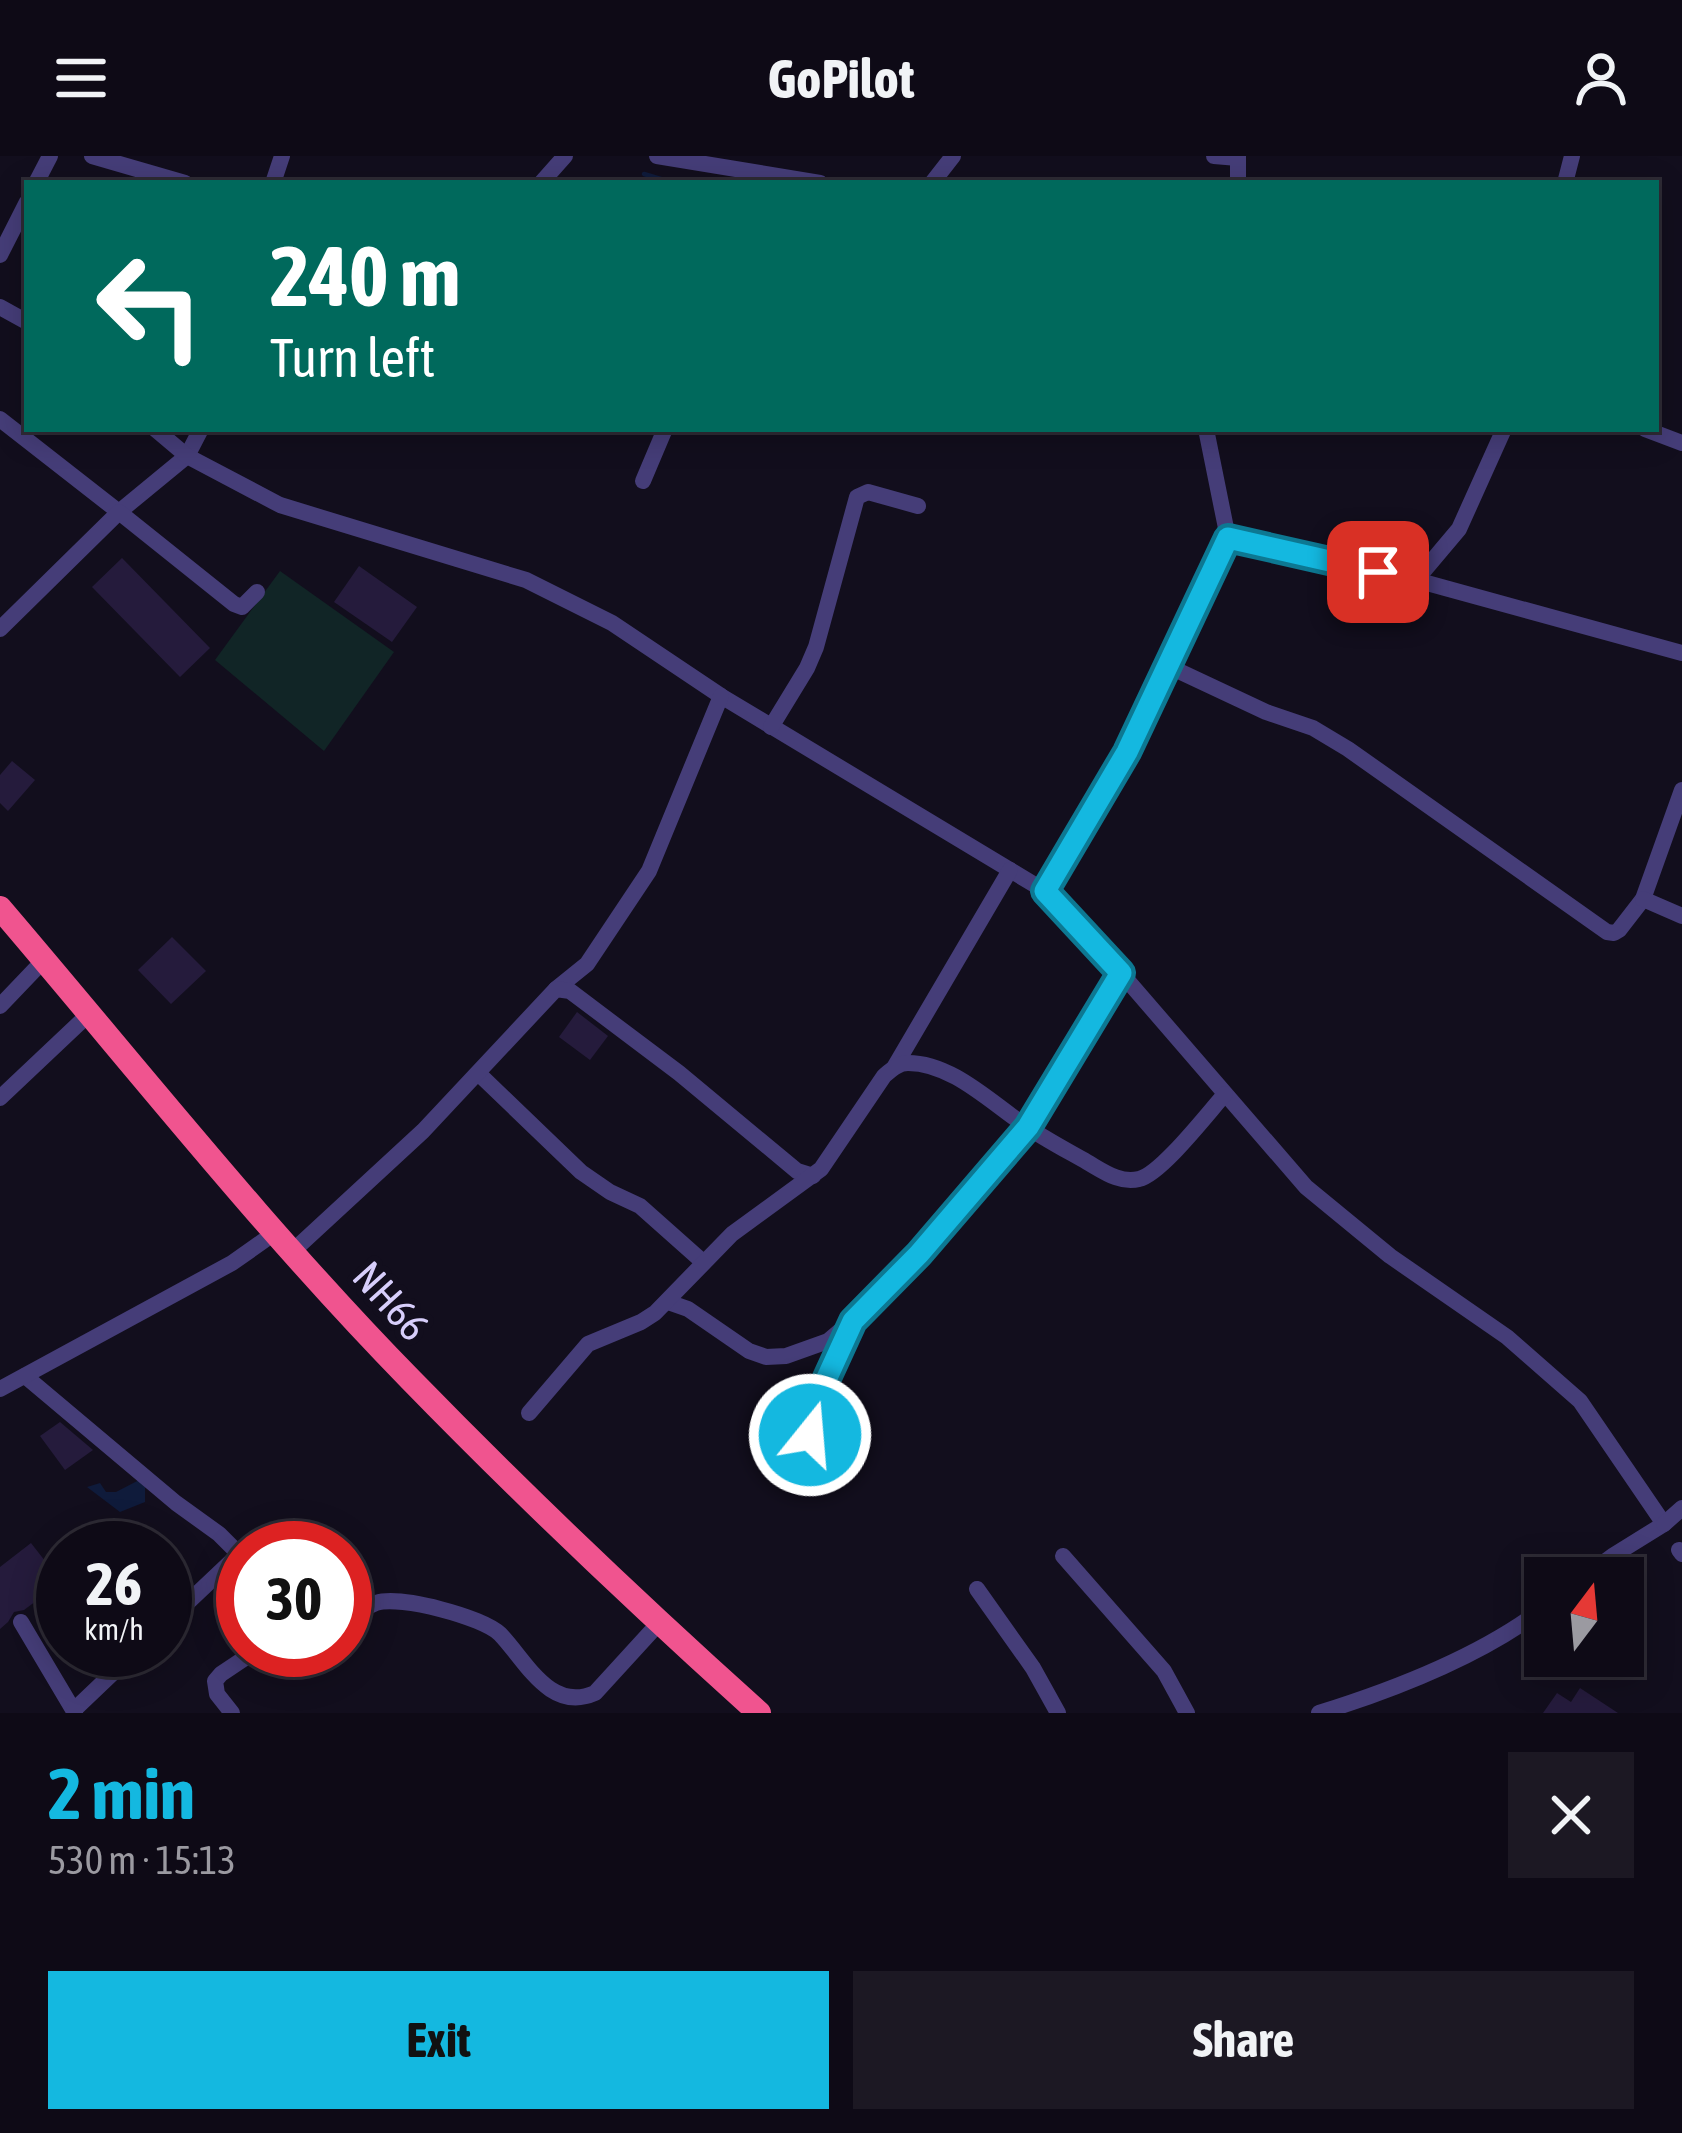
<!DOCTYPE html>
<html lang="en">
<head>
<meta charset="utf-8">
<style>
	:root { --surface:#0e0a16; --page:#1c1823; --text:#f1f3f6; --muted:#9b9aa1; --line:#2e2b35; --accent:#14b8e0 }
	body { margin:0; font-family:"Asap Condensed",sans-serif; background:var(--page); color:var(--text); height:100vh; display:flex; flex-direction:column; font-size:45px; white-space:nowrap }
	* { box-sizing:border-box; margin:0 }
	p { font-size:39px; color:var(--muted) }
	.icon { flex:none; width:66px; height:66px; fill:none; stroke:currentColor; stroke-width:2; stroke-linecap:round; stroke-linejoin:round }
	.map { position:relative; height:1557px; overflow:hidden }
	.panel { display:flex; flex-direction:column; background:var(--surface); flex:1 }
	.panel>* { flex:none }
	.banner { position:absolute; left:24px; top:24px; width:1635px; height:252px; border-radius:0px; box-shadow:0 6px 30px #0003,0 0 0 3px var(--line); background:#00695c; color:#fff; overflow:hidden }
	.needle { width:78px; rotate:16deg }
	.controls { position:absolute; left:1524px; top:1401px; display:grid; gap:24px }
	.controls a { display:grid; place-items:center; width:120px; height:120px; border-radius:0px; background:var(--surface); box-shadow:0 6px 30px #0003,0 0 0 3px var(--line); font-size:60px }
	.speed { position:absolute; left:36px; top:1365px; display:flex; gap:24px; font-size:60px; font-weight:700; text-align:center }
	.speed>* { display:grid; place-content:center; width:156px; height:156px; border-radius:50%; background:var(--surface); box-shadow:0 6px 30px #0003,0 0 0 3px var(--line); line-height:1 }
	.speed small { font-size:30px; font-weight:400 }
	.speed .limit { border:18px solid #d22; background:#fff; color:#111 }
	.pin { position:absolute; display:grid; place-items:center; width:102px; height:102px; color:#fff; margin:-51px; border-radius:24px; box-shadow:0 6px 18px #0006 }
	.me { position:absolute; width:132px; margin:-66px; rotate:17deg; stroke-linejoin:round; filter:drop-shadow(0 0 9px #0008) }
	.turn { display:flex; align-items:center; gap:42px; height:252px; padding:0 48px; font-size:54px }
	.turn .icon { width:156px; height:156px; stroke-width:2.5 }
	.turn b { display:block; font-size:84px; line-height:102px }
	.round { display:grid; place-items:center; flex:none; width:126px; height:126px; border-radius:0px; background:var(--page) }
	.overview { display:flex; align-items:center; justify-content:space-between; height:204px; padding:0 48px }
	h1 { font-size:72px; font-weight:700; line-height:90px; color:var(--accent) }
	.primary-button { display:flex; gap:24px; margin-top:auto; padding:24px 48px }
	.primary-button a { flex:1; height:138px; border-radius:0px; background:var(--accent); color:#111; font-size:48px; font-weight:700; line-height:138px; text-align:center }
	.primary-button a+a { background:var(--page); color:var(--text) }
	header { display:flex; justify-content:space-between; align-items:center; height:156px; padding:0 48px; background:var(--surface); font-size:54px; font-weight:700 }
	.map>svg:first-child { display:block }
	.green { fill:#112526 }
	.water { fill:#0f1b3b }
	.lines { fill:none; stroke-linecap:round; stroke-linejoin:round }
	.stream { stroke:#0f1b3b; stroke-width:4.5 }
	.building { fill:#251b3c }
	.minor { stroke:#453d78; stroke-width:16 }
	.highway { stroke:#f0548f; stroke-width:24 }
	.route-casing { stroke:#0d7892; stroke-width:30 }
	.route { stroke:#14b8e0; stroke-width:21 }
	.labels { text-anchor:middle; stroke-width:12; stroke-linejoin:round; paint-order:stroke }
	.street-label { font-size:42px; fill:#d7cefb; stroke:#120e1d }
</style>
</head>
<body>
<header><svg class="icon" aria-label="menu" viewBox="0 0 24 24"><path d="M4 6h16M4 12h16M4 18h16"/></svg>GoPilot<svg class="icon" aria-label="person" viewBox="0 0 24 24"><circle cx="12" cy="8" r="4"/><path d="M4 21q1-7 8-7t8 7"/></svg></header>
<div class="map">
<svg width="1682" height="1557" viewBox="0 0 1682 1557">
	<rect width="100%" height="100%" fill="#120e1d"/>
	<polygon class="green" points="280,415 394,496 324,595 215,504"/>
	<polygon class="water" points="141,1323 145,1331 145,1346 120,1356 87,1331 100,1327 106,1336 116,1336"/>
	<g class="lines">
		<polyline class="stream" points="644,18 674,27"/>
	</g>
	<g class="building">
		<polygon points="122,402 210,492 180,521 92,431"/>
		<polygon points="359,410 417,451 392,486 334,446"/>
		<polygon points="12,605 35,624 8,655 0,647 0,619"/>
		<polygon points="172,781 206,815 171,848 138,814"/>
		<polygon points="577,856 608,880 590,904 559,881"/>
		<polygon points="60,1266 93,1294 65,1314 40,1280"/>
		<polygon points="31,1387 63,1428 63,1435 45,1448 40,1442 24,1454 14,1456 8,1466 0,1473 0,1411"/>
		<polygon points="1580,1532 1618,1557 1543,1557 1557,1537 1571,1546"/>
	</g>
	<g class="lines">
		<g class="minor">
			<polyline points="92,0 185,27"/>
			<polyline points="657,0 820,27"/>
			<polyline points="1214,0 1238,2"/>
			<polyline points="36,27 50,0"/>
			<polyline points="273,27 282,0"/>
			<polyline points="541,27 565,0"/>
			<polyline points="932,27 953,0"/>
			<polyline points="1238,27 1238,0"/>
			<polyline points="1565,27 1572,0"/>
			<polyline points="0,99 27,46"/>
			<polyline points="0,151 27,166"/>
			<polyline points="0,263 119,356 187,300 201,273"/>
			<polyline points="155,273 187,300 280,349 526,424 612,467 721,540 1045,735 1127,596 1228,382 1416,424 1459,373 1504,273"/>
			<polyline points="1206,273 1228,382"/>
			<polyline points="1645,273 1682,287"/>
			<polyline points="643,325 665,273"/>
			<polyline points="1416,424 1682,497"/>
			<polyline points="0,473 119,356 234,448 242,451 257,436"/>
			<polyline points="1168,510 1266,556 1313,572 1348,593 1607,776 1614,777 1619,774 1643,743 1682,634"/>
			<polyline points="771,571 807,512 816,491 857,341 868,336 918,350"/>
			<polyline points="1045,735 1121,817 1306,1031 1390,1100 1507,1181 1580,1245 1664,1368 1614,1399 1583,1422"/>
			<polyline points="1643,743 1682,760"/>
			<polyline points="556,833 587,808 649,715 721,540"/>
			<polyline points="0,850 44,804"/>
			<polyline points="895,910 1010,714"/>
			<polyline points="478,917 581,1016 610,1036 640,1050 703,1106"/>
			<polyline points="0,942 90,857"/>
			<polyline points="293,1095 423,975 556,833 570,835 679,917 797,1015 813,1020"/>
			<polyline points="668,1146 688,1153 749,1195 766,1201 786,1200 828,1185 869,1150 919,1098 1028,971 1121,817"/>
			<polyline points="25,1220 176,1347 219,1378 243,1402"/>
			<polyline points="0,1233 232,1107 276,1076"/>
			<path d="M 529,1257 L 588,1188 L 641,1166 L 655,1157 L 732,1078 L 821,1013 L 884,920 C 891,914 898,907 908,907 C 951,907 989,945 1023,968 C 1043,982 1066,994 1087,1006 C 1103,1015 1120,1028 1139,1023 C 1161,1018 1208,957 1225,938"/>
			<polyline points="824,1300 810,1278 810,1267 850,1172"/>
			<polyline points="1664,1368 1682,1352"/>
			<polyline points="1679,1394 1682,1398"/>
			<polyline points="1063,1400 1164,1515 1187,1557"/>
			<polyline points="977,1433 1033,1512 1058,1557"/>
			<polyline points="21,1466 75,1557"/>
			<polyline points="165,1468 239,1398"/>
			<path d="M 345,1468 C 354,1461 365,1451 376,1447 C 400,1439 483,1461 500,1478 C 526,1505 550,1557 595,1537 L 659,1467"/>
			<polyline points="74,1554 137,1494"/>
			<polyline points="232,1557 217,1538 215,1525 221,1518 257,1494"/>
			<path d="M 1319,1557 C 1393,1534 1483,1499 1545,1451"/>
		</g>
		<path class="highway" d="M 0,752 C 135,910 265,1075 411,1224 C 523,1339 640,1450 759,1557"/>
	</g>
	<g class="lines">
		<g class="route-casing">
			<polyline id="route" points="810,1279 810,1267 815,1248 853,1165 919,1098 1028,971 1121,817 1045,735 1127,596 1228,382 1378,416"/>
		</g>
		<use href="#route" class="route"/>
	</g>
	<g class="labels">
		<g class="street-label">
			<text transform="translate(391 1145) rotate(48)" y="15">NH66</text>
		</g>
	</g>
</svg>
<div class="controls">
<a><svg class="needle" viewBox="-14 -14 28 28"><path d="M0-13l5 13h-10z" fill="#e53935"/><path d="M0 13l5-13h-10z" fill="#9b9aa1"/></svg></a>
</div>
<div class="speed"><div>26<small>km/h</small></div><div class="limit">30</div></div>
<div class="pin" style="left:1378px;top:416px;background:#d93025"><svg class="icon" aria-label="arrive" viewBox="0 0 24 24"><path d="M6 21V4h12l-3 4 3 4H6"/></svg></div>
<svg class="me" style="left:810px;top:1279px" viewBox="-20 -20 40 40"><circle r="17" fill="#14b8e0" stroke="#fff" stroke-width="3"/><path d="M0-11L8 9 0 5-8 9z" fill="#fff"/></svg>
<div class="banner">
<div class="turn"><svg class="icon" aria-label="left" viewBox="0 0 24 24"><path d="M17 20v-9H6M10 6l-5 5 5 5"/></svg><div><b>240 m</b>Turn left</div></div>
</div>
</div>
<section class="panel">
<div class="overview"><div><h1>2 min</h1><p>530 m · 15:13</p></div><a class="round"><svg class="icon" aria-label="close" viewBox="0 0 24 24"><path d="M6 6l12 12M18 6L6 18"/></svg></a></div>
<div class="primary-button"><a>Exit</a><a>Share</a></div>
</section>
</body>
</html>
